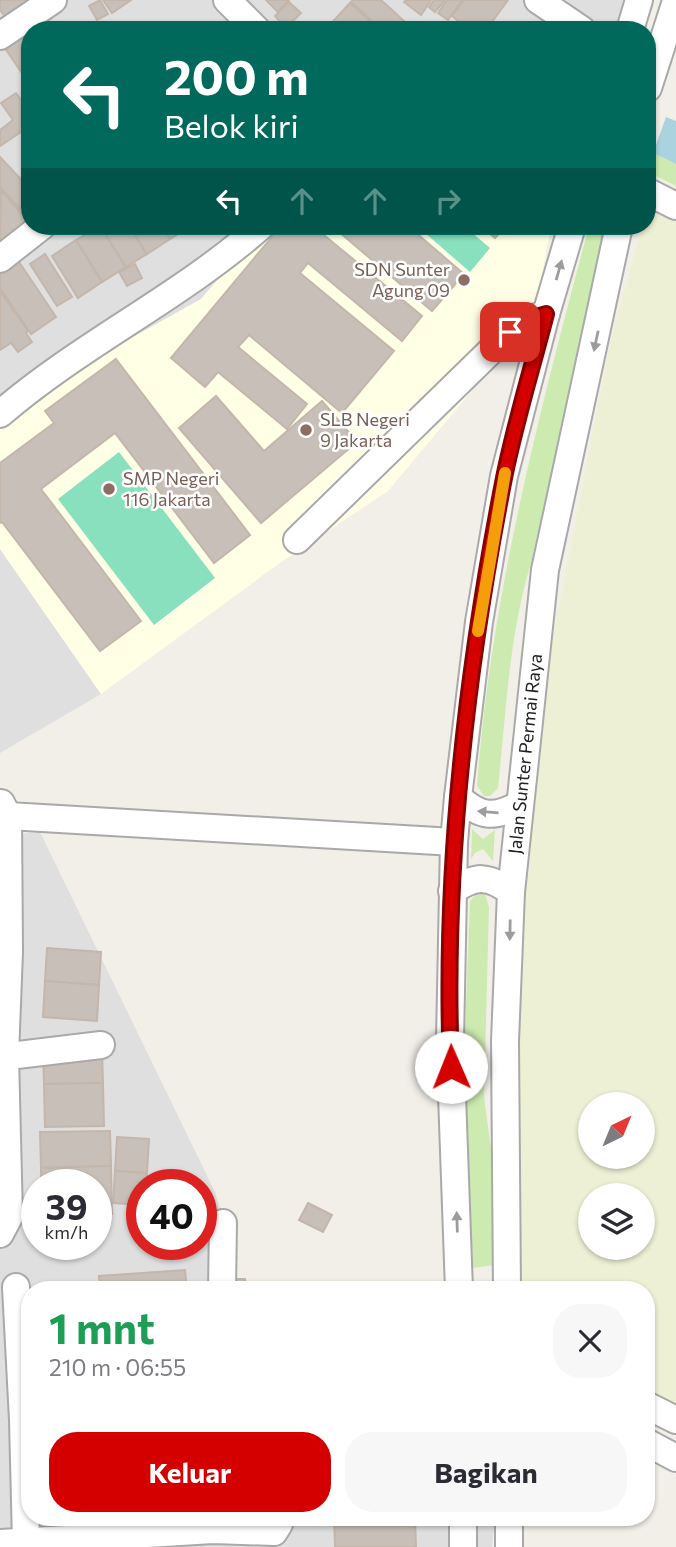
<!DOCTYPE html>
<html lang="id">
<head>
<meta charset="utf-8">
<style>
	:root { --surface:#fff; --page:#f7f7f7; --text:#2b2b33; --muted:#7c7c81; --accent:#d40000 }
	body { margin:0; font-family:Commissioner,sans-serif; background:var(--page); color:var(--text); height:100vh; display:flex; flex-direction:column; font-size:26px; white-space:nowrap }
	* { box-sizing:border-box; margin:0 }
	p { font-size:23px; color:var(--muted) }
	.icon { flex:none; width:38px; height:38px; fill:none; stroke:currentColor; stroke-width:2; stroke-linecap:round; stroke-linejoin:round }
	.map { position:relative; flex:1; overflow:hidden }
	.side { position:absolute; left:21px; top:1281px; width:634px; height:245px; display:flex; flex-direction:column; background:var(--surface); border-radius:28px; box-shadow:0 2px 5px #0004 }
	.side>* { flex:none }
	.banner { position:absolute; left:21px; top:21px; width:635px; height:214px; border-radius:28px; box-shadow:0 2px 5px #0004; background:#00695c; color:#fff; overflow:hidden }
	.needle { width:46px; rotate:43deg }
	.tools { position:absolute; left:578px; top:1092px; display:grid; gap:14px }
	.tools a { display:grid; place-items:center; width:77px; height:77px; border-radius:50%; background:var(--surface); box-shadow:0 2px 5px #0004; font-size:35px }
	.speed { position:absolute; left:21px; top:1169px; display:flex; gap:14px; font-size:35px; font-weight:700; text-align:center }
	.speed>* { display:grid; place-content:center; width:91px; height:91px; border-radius:50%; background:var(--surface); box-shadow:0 2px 5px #0004; line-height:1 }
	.speed small { font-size:18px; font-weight:400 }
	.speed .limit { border:10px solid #d22; background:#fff; color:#111 }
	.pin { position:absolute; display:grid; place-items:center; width:60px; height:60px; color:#fff; margin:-30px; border-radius:14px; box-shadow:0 4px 10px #0006 }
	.me { position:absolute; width:77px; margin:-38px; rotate:359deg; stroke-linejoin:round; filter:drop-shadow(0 0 5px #0008) }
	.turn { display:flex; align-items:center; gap:24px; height:147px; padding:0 28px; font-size:32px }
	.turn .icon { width:91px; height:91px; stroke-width:2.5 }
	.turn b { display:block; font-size:49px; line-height:60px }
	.lanes { display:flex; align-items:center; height:66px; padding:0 28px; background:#0003; justify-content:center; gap:35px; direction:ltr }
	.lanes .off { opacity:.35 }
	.round { display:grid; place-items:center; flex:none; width:74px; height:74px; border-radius:28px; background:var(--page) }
	.head { display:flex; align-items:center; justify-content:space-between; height:119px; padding:0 28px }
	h1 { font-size:42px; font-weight:700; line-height:52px; color:#1e9e55 }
	.cta { display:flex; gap:14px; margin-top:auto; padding:14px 28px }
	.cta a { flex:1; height:80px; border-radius:28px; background:var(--accent); color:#fff; font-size:28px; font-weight:700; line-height:80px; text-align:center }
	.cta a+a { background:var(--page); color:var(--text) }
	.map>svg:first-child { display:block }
	.residential { fill:#e0dfdf; fill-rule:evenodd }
	.education { fill:#ffffe5 }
	.farmland { fill:#eef0d5; fill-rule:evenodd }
	.grass { fill:#cdebb0 }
	.pitch { fill:#88e0be }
	.water { fill:#aad3df }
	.building { fill:#c7bfb8; stroke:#c4b6ab; stroke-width:2 }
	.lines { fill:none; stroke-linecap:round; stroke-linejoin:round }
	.minor-casing { stroke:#a9a9a9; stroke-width:30 }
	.minor { stroke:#fff; stroke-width:26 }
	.oneway { fill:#9c9c9c }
	.route-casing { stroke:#8a0000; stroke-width:18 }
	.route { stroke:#d40000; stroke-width:12 }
	.slow { stroke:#f59e0b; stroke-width:12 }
	.education-dot { fill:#8d6e63; stroke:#fff; stroke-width:2.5 }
	.labels { text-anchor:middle; stroke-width:5; stroke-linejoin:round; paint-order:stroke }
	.education-label { font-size:18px; fill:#785e54; stroke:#fff; text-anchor:start }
	.street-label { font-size:18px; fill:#222; stroke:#fff }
</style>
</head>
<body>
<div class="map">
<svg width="676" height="1547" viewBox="0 0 676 1547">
	<rect width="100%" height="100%" fill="#f2efe9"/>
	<g class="residential">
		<polygon points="0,0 626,0 616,30 30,30 30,226 264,226 201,299 53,382 0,429"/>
		<polygon points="0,549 101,694 0,753"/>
		<path d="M 40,832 L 215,1192 L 221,1214 L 221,1290 L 30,1290 L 30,1517 L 495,1517 L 492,1547 L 0,1547 L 0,836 ZM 37,1185 L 96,1185 L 96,1244 L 37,1244 ZM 142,1185 L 201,1185 L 201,1244 L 142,1244 Z"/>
	</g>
	<polygon class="education" points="264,226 551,226 531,334 490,369 388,491 277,565 101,694 0,549 0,429 53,382 201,299"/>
	<path class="farmland" d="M 667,214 L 676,218 L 676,1413 L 646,1398 L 646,1290 L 507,1290 L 509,971 L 553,635 L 612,335 L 642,226 L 648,226 L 648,220 L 652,216 ZM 590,1104 L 642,1104 L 642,1157 L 590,1157 ZM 590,1195 L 642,1195 L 642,1248 L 590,1248 Z"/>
	<g class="grass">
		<polygon points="653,153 676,164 676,186 648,172"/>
		<path d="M 589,226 L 609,226 L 586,318 L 531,563 C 509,635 506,713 498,788 L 490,796 L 484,796 L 477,786 C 491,595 540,410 589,226 Z"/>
		<polygon points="472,829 483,839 495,830 493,861 483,849 475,853 471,859"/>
		<polygon points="478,892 485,894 489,907 484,1097 496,1187 495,1265 473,1268 464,1056 470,901"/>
	</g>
	<g class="pitch">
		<polygon points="417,226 464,226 490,248 470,272"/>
		<polygon points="119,452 215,578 154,625 58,499"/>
	</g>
	<polygon class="water" points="666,117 676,121 676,164 653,153"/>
	<g class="building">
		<polygon points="0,0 28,0 33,7 11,24 0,10"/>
		<polygon points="100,0 108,14 97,20 89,6"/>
		<polygon points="103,0 131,0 112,13"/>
		<polygon points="266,0 289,0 278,12"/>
		<polygon points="353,0 381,0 404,21 395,30 382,30 351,2"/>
		<polygon points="406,0 431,0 421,15 404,2"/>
		<polygon points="434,0 445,0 435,12 429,7"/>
		<polygon points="447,0 462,0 448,20 438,13"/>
		<polygon points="464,0 508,0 486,30 470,30 452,16"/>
		<polygon points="289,2 301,13 286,28 275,16"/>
		<polygon points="350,3 380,30 325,30"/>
		<polygon points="35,16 44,30 30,30 30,77 26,79 0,41"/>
		<polygon points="404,21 414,30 395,30"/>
		<polygon points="16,93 30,112 30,126 0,146 0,130 13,120 1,103"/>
		<polygon points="0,157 30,189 30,199 20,209 0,187"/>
		<polygon points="1,190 30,223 7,246 0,239"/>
		<polygon points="100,226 126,267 102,282 76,240"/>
		<polygon points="100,226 129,226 147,254 126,267"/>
		<polygon points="129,226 162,226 170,239 147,254"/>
		<polygon points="162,226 191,226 170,239"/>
		<polygon points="281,226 313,226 422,316 402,341 308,263 300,273 394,351 342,413 249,335 238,347 307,404 287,429 218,372 205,387 171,358"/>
		<polygon points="332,226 408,226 464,274 432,311"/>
		<polygon points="481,226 506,226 495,238"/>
		<polygon points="76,240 102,282 78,298 52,256"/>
		<polygon points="13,253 56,317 31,334 0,288 0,262"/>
		<polygon points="45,254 72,297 57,306 30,264"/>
		<polygon points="135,264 142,278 127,286 119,272"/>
		<polygon points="0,291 28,331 26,333 32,342 18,352 11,343 0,350"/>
		<polygon points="116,359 250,535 214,563 115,433 41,489 141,621 100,651 2,522 0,523 0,463 54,423 45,411"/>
		<polygon points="216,396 264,451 322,401 357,442 261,523 179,428"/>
		<polygon points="47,948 101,952 99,985 45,981"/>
		<polygon points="45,981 99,985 97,1021 43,1017"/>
		<polygon points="102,1050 103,1083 44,1084 43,1053"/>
		<polygon points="103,1083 104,1126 45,1127 44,1084"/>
		<polygon points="110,1131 111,1166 41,1168 40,1132"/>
		<polygon points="117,1137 149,1139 147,1173 115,1171"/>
		<polygon points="111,1166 112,1214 96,1214 96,1185 41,1185 41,1168"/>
		<polygon points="115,1171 147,1173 147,1185 142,1185 142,1205 113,1203"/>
		<polygon points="308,1203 332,1215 323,1232 299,1220"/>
		<polygon points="185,1270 187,1290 100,1290 99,1276"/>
		<polygon points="231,1279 245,1279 245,1290 232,1290"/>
		<polygon points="334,1517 415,1517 416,1547 335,1547"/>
	</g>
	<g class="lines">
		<g class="minor-casing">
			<g id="minor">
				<polyline points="227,0 257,30"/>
				<polyline points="538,0 582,30"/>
				<polyline points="630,30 639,0"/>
				<polyline points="0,36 53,0"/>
				<polyline points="648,88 676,1"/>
				<polyline points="648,192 676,206"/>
				<polyline points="0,259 42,226"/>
				<path d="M 0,414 C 81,344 181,297 261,226"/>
				<polyline points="297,540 510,332 526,320 546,314"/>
				<path d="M 458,797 C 480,817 494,819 520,804"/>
				<polyline points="0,818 8,816 454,842"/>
				<path d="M 452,891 C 476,875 488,875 511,892"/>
				<polyline points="0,1057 101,1045"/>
				<polyline points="0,1234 9,1217 5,1056 9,952 8,816 1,803"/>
				<polyline points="16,1287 23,1420 26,1542"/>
				<polyline points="222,1290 223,1223"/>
				<polyline points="459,1290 450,1039 454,842 458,797 479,622 504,476 546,314 572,226"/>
				<path id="s1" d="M 507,1290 L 505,1041 L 511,892 L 545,570 L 619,226"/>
				<polyline points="646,1405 676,1420"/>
				<polyline points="646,1442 676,1458"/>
				<polyline points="463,1517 463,1547"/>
				<polyline points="509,1517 509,1547"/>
				<polyline points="0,1543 213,1530 274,1532 279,1524 279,1517"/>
			</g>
		</g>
		<use href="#minor" class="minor"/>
	</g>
	<defs><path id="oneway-solid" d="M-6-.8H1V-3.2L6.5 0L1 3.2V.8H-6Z" transform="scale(1.75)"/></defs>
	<g class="oneway">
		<use href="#oneway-solid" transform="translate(559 270) rotate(-74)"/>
		<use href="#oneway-solid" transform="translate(596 341) rotate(102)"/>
		<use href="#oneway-solid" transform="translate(488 812) rotate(-175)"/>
		<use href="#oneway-solid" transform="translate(510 930) rotate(91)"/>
		<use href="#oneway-solid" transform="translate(457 1222) rotate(-92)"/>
	</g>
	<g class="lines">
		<g class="route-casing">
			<path id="route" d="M 451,1067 C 443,870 466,671 504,478 C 515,423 532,368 546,314 L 526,320 L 510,332"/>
		</g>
		<use href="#route" class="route"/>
		<polyline class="slow" points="478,631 505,473"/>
	</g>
	<g class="education-dot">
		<circle cx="464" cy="280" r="7"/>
		<circle cx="306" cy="430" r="7"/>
		<circle cx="109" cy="489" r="7"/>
	</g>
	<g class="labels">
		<g class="education-label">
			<text x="450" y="276" text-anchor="end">SDN Sunter<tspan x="450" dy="21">Agung 09</tspan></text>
			<text x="320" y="426">SLB Negeri<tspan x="320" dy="21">9 Jakarta</tspan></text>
			<text x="123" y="485">SMP Negeri<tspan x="123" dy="21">116 Jakarta</tspan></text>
		</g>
		<g class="street-label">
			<text dy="6" stroke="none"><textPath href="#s1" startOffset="537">Jalan Sunter Permai Raya</textPath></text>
		</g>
	</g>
</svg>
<div class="tools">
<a><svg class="needle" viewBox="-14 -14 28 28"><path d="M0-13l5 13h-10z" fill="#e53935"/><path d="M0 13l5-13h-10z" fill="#7c7c81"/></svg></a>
<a><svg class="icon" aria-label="layers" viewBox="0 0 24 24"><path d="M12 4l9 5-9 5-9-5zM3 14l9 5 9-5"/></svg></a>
</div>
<div class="speed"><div>39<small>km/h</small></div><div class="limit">40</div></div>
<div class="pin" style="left:510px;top:332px;background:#d93025"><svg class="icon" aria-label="arrive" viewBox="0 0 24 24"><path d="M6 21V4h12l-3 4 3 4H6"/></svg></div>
<svg class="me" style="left:451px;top:1067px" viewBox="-20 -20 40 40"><circle r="19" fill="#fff"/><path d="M0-13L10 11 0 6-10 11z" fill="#d40000"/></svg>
<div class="banner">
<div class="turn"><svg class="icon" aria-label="left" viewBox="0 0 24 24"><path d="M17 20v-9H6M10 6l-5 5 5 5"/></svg><div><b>200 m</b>Belok kiri</div></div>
<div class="lanes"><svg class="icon" aria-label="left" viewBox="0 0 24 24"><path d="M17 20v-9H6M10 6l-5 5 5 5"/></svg><svg class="icon off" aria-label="ahead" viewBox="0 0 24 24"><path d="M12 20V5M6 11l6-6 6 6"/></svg><svg class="icon off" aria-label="ahead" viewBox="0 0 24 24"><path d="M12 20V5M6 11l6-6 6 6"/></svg><svg class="icon off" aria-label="right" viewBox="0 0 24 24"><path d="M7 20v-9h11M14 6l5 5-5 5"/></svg></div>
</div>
<section class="side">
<div class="head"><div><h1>1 mnt</h1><p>210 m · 06:55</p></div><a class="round"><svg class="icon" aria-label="close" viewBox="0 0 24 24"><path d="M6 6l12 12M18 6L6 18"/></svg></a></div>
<div class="cta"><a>Keluar</a><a>Bagikan</a></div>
</section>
</div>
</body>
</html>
